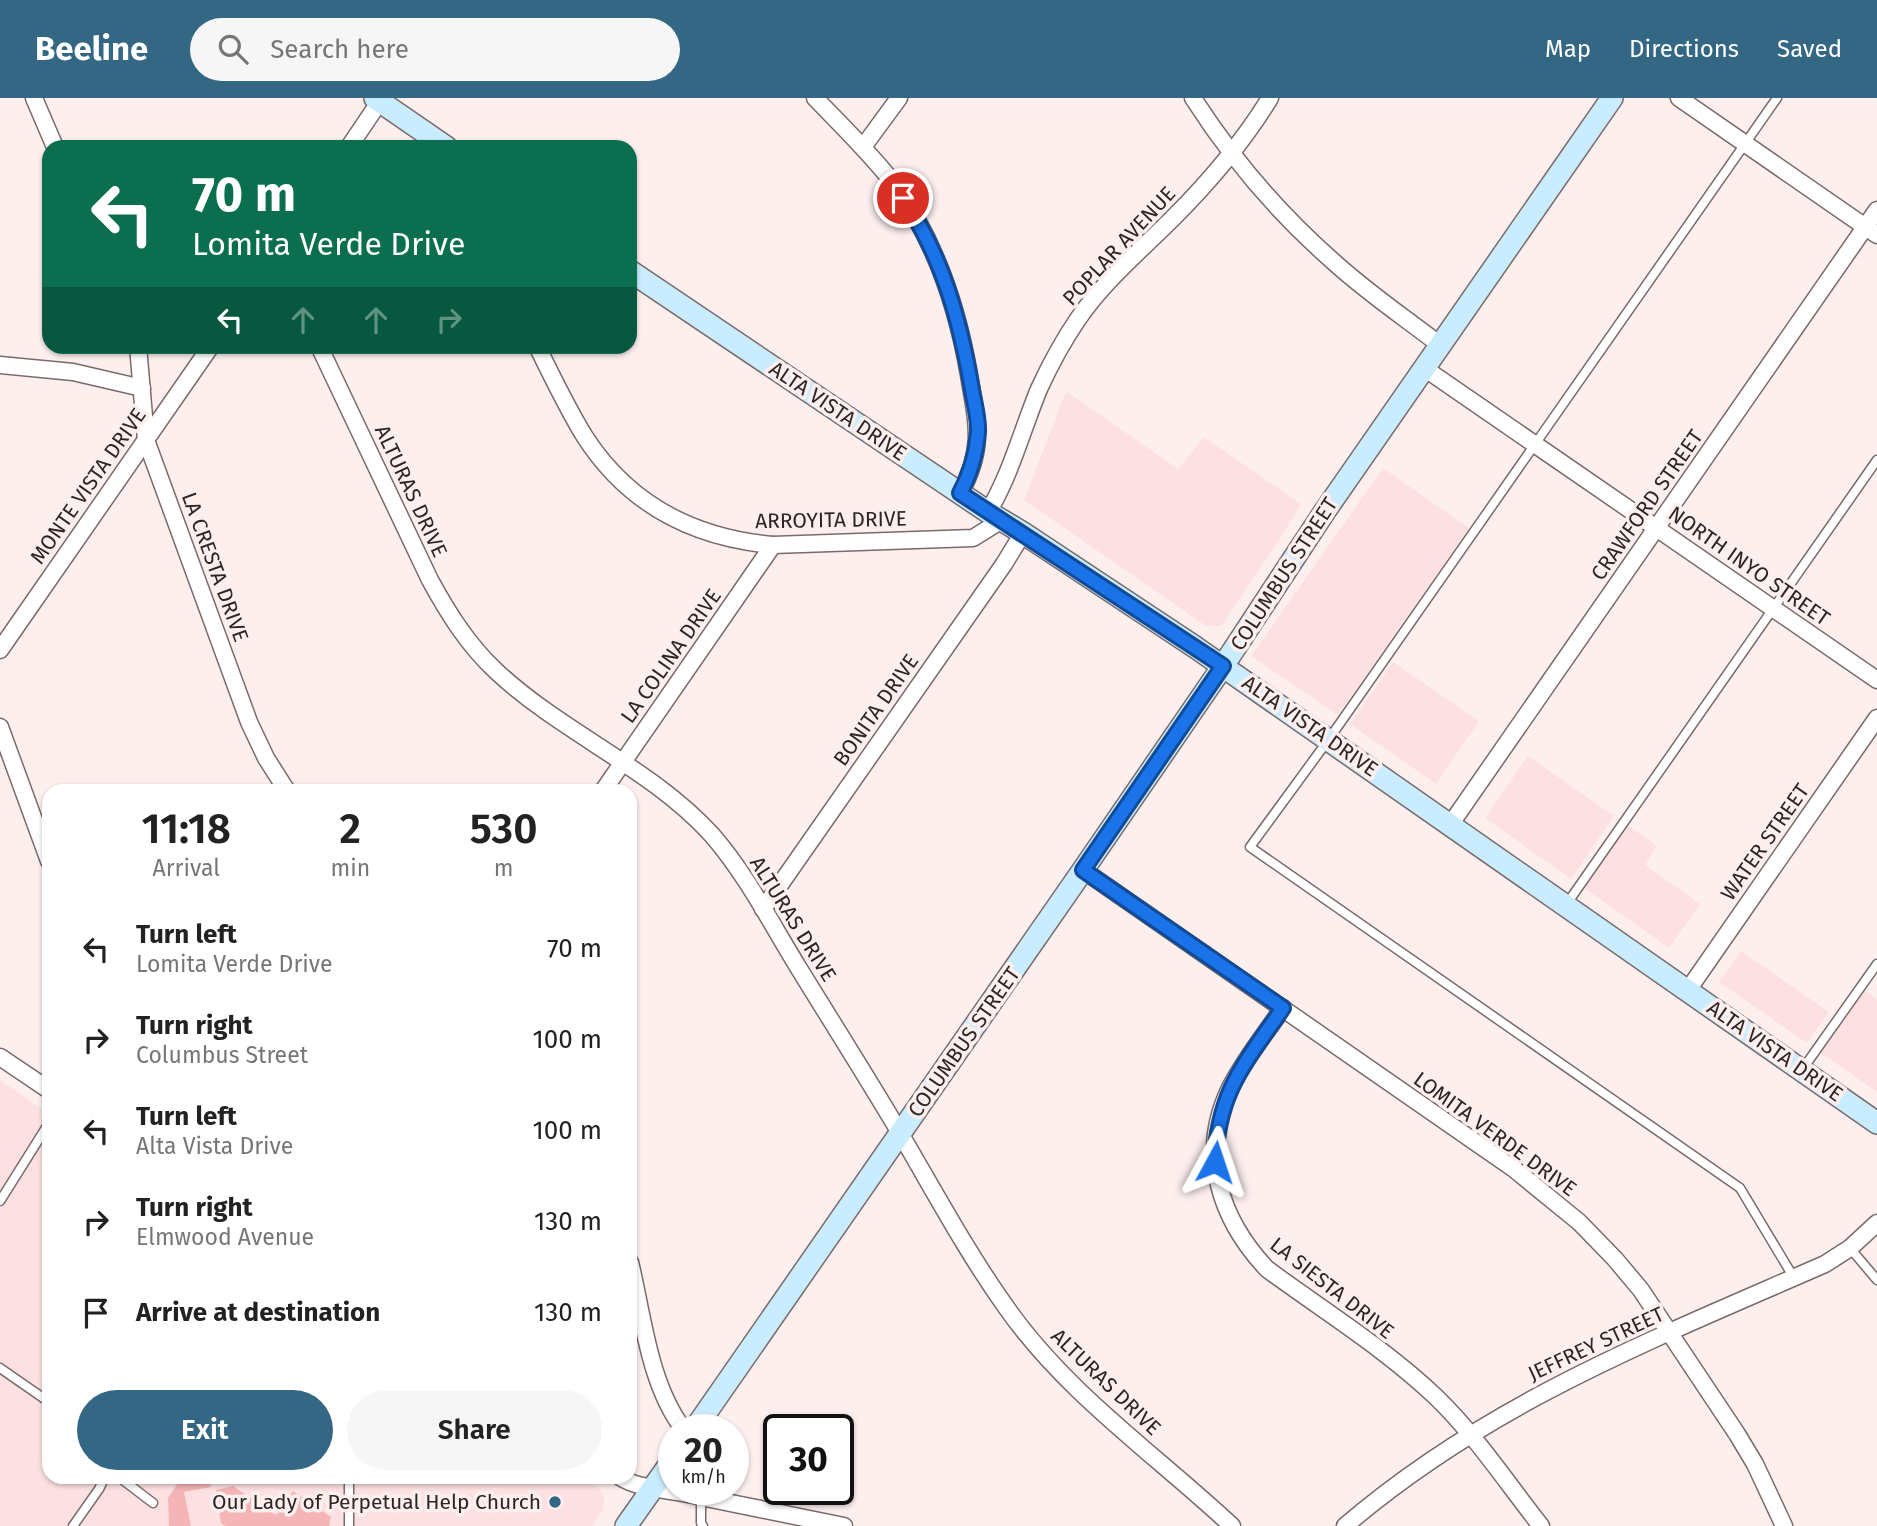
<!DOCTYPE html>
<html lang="en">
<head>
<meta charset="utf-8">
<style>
	:root { --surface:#fff; --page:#f6f6f6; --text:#222; --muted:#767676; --accent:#336784 }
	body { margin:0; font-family:"Fira Sans",sans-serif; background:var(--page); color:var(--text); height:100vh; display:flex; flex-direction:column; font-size:26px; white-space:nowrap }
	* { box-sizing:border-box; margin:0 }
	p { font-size:23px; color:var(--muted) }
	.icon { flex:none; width:38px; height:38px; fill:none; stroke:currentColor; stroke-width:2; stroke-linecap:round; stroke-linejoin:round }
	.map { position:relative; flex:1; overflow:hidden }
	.side { position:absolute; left:42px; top:686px; width:595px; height:700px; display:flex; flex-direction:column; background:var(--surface); border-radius:21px; box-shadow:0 2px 5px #0004 }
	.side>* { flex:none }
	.hud { position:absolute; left:42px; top:42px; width:595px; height:214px; border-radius:21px; box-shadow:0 2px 5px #0004; background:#0b6e4f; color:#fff; overflow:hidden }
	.speed { position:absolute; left:658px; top:1316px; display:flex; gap:14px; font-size:35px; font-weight:700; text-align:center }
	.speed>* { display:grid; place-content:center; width:91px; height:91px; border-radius:50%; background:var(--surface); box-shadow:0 2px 5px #0004; line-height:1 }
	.speed small { font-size:18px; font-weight:400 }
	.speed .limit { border:4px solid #111; border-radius:10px; background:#fff; color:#111 }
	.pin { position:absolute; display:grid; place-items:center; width:60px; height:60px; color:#fff; margin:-30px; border:4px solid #fff; border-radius:50%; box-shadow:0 2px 7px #0007 }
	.me { position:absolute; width:77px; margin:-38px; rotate:5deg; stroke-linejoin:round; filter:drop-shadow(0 0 5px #0008) }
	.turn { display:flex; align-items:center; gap:24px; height:147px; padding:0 35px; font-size:32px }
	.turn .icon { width:91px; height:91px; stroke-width:2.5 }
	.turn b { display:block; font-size:49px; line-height:60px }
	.lanes { display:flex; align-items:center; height:66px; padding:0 35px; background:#0003; justify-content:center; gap:35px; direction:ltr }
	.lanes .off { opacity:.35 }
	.eta { display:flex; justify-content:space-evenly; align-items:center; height:119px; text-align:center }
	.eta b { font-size:42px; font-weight:600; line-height:49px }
	.primary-button { display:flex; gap:14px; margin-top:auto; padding:14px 35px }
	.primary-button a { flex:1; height:80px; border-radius:42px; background:var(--accent); color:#fff; font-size:28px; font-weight:600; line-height:80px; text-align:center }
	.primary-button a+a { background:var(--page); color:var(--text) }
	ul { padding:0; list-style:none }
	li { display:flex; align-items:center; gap:21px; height:91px; padding:0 35px }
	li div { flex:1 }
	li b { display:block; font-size:26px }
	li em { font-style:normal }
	header { display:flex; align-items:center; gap:42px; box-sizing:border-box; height:98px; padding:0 35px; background:var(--accent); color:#fff }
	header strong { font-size:33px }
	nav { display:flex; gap:38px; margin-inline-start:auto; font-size:24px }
	.search { width:490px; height:63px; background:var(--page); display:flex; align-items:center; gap:18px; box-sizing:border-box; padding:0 24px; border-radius:38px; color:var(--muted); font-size:26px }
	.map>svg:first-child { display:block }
	.built { fill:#fde1e2 }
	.green { fill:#f5b5b7 }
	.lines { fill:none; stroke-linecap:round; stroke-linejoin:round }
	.lane-casing { stroke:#7a6a6a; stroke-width:11 }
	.street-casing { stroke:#7a6a6a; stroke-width:19 }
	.secondary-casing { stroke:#7a6a6a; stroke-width:24 }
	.lane { stroke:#fff; stroke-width:8 }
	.street { stroke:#fff; stroke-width:16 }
	.secondary { stroke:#c9ecfe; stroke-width:21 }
	.route-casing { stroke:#114b97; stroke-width:18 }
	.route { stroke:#1a73e8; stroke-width:12 }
	.poi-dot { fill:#336784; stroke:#feefef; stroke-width:2.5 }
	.labels { text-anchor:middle; stroke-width:7; stroke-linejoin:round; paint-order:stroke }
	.street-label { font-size:21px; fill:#2c2525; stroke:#feefef }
	.poi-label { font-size:21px; fill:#2c2525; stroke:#feefef; text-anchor:end }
</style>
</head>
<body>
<header>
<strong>Beeline</strong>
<div class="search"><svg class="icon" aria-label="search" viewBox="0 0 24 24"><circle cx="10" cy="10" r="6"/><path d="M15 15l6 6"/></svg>Search here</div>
<nav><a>Map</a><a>Directions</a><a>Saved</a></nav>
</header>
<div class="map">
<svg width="1877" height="1428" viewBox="0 0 1877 1428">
	<rect width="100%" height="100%" fill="#feefef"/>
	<g class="built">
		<polygon points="1066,293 1178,371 1204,339 1301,406 1280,441 1221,528 1206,528 1024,402"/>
		<polygon points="1383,370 1469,430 1338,617 1251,558"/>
		<polygon points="1393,564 1479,623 1436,686 1350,626"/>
		<polygon points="1528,658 1614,718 1571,781 1485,720"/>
		<polygon points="1626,726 1657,748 1645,767 1700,806 1669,850 1583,789"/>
		<polygon points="1741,853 1829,914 1807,945 1719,884"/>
		<polygon points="1863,891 1877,901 1877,994 1820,954"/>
		<polygon points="0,982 49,1016 49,1379 584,1379 598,1389 604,1399 603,1412 592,1428 0,1428"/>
	</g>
	<g class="green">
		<polygon points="182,1379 209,1379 211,1389 184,1394 191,1428 169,1428 168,1400"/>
		<polygon points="233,1388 276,1417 293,1393 331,1419 329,1428 225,1428 221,1425 216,1392"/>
	</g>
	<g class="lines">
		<g class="lane-casing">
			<g id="lane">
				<polyline points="1777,0 1329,641 1250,749 1740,1090 1794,1180"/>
				<polyline points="1566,807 1877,362"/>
				<polyline points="1802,972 1877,866"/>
				<polyline points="0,1103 49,1025"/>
				<polyline points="1850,1150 1877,1182"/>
				<polyline points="0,1270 49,1304"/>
				<polyline points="119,1379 153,1405"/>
				<polyline points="701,1399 701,1425 703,1428"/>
				<polyline points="73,1428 99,1391 105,1379"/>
				<polyline points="349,1428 349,1379"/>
			</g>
		</g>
		<g class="street-casing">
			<g id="street">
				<polyline points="34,0 55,49"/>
				<path d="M 815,0 C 841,27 868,53 891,82 C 935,140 957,207 969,277 C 977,325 985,350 960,395"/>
				<path d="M 1193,0 C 1232,61 1280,117 1335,165 C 1368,195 1405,220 1440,247"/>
				<polyline points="1679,0 1877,137"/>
				<polyline points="349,49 380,3"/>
				<polyline points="863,49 899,0"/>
				<polyline points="138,248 146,342 249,624 266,660 287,693"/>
				<path d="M 319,248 L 430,482 C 448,515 468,547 496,573 C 562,635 651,670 712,737 C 746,776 771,825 798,869 C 830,921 863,973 894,1025 C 931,1087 964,1150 1006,1209 C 1066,1295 1156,1357 1232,1428"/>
				<path d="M 537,248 C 552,278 567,310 585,339 C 629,407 694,440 773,447 L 973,440 L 1002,422"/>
				<polyline points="0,267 73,274 142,290"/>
				<polyline points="1424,270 1877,582"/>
				<path d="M 988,414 C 1011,376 1022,332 1039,291 C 1050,267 1063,243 1078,221 C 1104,183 1140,153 1173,120 C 1209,84 1243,44 1270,0"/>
				<polyline points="0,552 211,248"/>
				<polyline points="0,629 49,763"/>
				<polyline points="603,693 773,447"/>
				<polyline points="1450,727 1877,112"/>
				<polyline points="1083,772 1514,1071 1579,1124 1615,1161 1641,1192 1737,1336 1755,1366 1784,1428"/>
				<polyline points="763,811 1004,466 1023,435"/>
				<polyline points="1688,892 1877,620"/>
				<path d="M 1283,910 C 1265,936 1244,962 1230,990 C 1198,1056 1220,1121 1267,1171 C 1324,1213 1386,1251 1437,1300 C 1476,1338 1507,1385 1541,1428"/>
				<polyline points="0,959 49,992"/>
				<path d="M 630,1164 C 643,1218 649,1287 684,1332"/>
				<path d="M 620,1379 C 639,1392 678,1392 701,1399 L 844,1428"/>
				<path d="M 1345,1428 C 1488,1305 1654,1241 1825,1166 L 1850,1150 L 1877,1125"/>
			</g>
		</g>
		<g class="secondary-casing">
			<g id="secondary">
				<polyline points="375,0 446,49"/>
				<polyline points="630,173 988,414 1023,435 1195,549 1877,1025"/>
				<polyline points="694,1332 1083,772 1223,568 1325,413 1612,0"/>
				<polyline points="626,1428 674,1360"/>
			</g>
		</g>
		<use href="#lane" class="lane"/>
		<use href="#street" class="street"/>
		<use href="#secondary" class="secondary"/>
	</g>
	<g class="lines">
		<g class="route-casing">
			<path id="route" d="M 903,100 C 942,158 959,219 971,286 C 973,301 979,319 978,334 C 976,357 971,375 960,395 L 1223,568 L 1083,772 L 1283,910 C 1245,965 1218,993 1215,1064"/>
		</g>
		<use href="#route" class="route"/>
	</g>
	<circle class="poi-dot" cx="555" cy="1404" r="7"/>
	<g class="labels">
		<g class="street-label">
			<text transform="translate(1119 148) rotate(-47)" y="7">POPLAR AVENUE</text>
			<text transform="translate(838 313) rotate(34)" y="7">ALTA VISTA DRIVE</text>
			<text transform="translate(88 388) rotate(-55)" y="7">MONTE VISTA DRIVE</text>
			<text transform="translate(411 393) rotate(65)" y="7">ALTURAS DRIVE</text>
			<text transform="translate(1647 407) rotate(-55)" y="7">CRAWFORD STREET</text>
			<text transform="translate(831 422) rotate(-1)" y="7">ARROYITA DRIVE</text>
			<text transform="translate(1749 468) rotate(35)" y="7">NORTH INYO STREET</text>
			<text transform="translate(215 469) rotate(70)" y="7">LA CRESTA DRIVE</text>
			<text transform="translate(1284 476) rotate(-57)" y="7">COLUMBUS STREET</text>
			<text transform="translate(671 558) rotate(-55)" y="7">LA COLINA DRIVE</text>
			<text transform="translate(876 612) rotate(-55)" y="7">BONITA DRIVE</text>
			<text transform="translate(1310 628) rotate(35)" y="7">ALTA VISTA DRIVE</text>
			<text transform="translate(1765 744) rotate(-55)" y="7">WATER STREET</text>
			<text transform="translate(793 821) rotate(58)" y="7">ALTURAS DRIVE</text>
			<text transform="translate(964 944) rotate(-55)" y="7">COLUMBUS STREET</text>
			<text transform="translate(1775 953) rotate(35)" y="7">ALTA VISTA DRIVE</text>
			<text transform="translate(1495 1036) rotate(36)" y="7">LOMITA VERDE DRIVE</text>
			<text transform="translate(1332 1190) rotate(38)" y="7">LA SIESTA DRIVE</text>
			<text transform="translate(1596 1246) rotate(-25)" y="7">JEFFREY STREET</text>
			<text transform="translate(1106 1284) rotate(44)" y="7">ALTURAS DRIVE</text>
		</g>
		<g class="poi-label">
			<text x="541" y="1411">Our Lady of Perpetual Help Church</text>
		</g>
	</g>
</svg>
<div class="speed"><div>20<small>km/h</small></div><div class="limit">30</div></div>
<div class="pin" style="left:903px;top:100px;background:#d93025"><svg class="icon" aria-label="arrive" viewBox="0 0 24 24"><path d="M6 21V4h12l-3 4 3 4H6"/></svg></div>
<svg class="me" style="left:1215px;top:1064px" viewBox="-20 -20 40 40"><path d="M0-17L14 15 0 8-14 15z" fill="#1a73e8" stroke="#fff" stroke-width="4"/></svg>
<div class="hud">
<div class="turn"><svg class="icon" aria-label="left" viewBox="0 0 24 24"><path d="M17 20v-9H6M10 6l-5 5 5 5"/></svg><div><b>70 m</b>Lomita Verde Drive</div></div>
<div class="lanes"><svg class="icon" aria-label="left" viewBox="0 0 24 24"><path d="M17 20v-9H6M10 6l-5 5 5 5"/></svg><svg class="icon off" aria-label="ahead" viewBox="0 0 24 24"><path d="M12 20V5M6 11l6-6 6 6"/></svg><svg class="icon off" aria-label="ahead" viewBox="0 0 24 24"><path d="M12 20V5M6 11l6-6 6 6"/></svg><svg class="icon off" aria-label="right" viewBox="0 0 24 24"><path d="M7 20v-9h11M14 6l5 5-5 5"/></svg></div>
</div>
<section class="side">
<div class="eta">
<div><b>11:18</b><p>Arrival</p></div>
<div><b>2</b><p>min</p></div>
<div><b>530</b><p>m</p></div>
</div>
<ul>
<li><svg class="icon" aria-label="left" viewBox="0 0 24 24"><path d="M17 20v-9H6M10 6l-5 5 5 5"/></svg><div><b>Turn left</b><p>Lomita Verde Drive</p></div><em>70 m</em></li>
<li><svg class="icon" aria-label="right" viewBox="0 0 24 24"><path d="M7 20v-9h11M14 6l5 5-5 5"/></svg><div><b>Turn right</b><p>Columbus Street</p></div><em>100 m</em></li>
<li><svg class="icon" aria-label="left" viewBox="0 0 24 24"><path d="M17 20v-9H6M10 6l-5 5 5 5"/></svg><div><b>Turn left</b><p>Alta Vista Drive</p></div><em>100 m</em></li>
<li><svg class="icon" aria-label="right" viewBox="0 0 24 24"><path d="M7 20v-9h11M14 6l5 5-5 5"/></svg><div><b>Turn right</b><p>Elmwood Avenue</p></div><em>130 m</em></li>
<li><svg class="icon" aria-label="arrive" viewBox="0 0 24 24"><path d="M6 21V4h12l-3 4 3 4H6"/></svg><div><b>Arrive at destination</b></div><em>130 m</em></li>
</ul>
<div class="primary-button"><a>Exit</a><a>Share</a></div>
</section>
</div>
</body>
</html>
